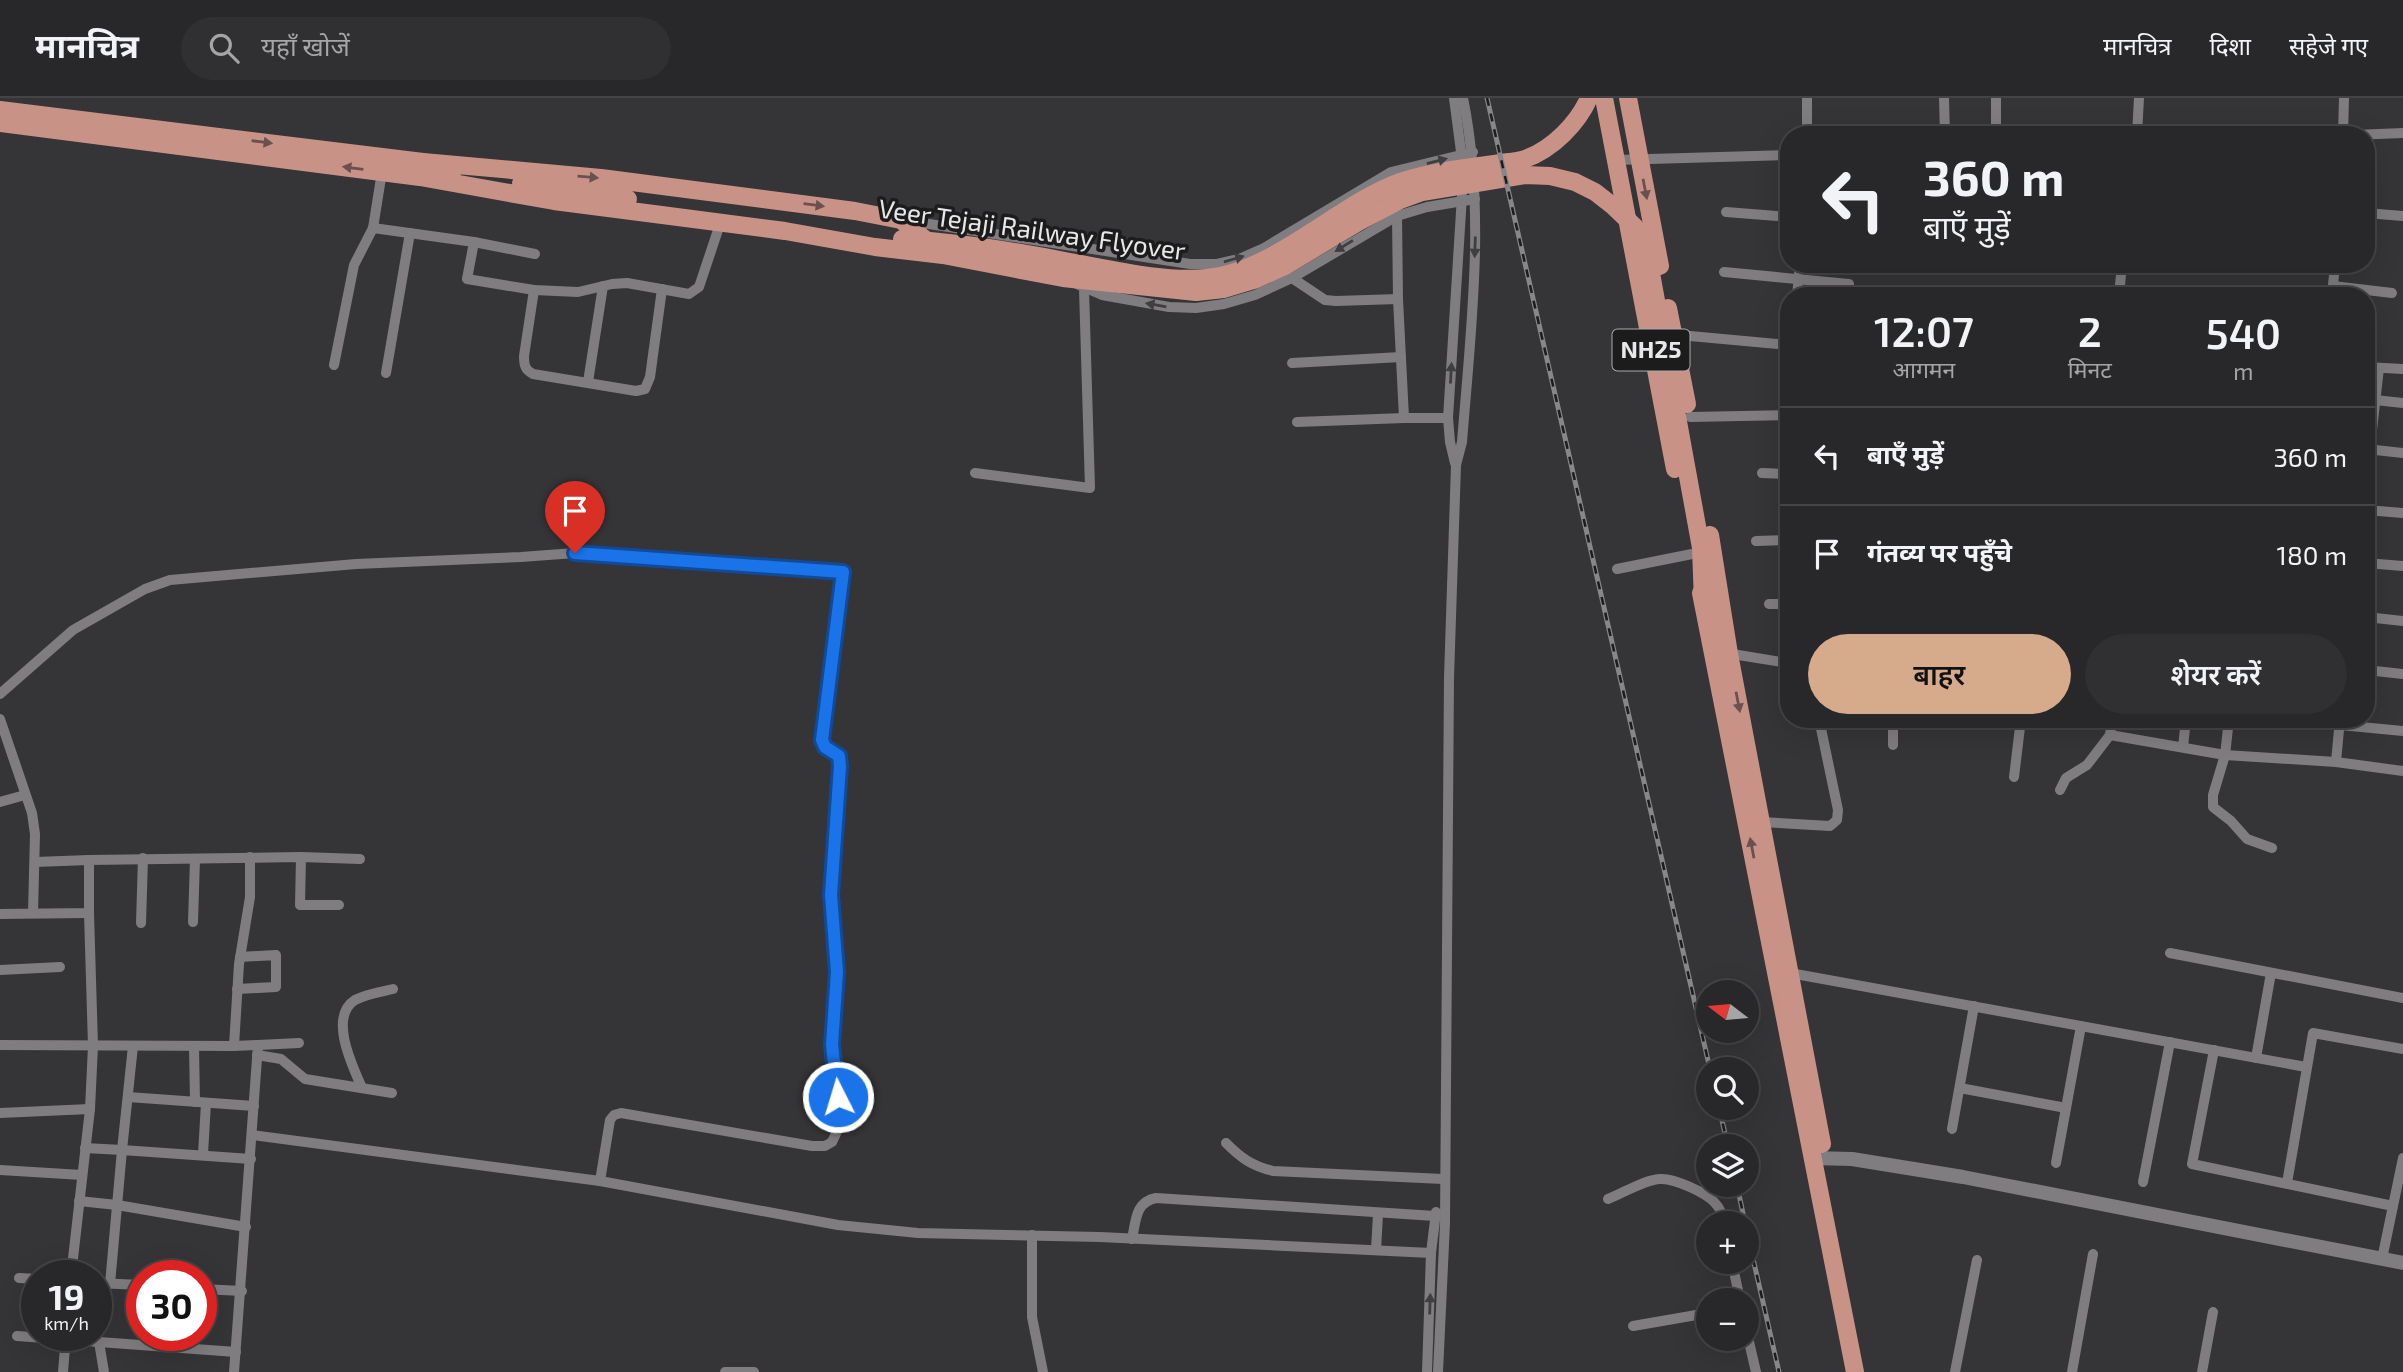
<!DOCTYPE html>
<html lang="hi">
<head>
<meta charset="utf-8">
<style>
	:root { --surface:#282729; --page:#302f31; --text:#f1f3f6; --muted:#a5a5a8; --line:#444446; --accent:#d6ab8b }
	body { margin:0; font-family:"Exo 2","Noto Sans Devanagari",sans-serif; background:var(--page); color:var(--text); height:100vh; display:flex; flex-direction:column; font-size:26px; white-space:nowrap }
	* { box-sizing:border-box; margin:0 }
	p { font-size:23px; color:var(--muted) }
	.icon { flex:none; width:38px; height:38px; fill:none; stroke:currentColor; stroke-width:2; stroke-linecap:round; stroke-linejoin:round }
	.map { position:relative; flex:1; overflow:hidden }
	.drawer { position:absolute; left:1780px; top:189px; width:595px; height:441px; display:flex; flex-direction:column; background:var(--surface); border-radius:28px; box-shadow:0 7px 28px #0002,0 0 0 2px var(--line) }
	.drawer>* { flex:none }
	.hud { position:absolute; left:1780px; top:28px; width:595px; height:147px; border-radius:28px; box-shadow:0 7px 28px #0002,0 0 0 2px var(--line); background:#282729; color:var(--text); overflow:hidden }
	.needle { width:46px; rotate:286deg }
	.fabs { position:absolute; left:1696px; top:882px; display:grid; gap:14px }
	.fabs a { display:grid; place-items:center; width:63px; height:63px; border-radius:50%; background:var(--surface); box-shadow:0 7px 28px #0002,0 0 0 2px var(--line); font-size:35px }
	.speed { position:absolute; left:21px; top:1162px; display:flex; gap:14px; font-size:35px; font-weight:700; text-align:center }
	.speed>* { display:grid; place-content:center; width:91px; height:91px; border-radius:50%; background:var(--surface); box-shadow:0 7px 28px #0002,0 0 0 2px var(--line); line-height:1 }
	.speed small { font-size:18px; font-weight:400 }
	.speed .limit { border:10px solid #d22; background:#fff; color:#111 }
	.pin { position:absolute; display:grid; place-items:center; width:60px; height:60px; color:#fff; margin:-72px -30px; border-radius:50% 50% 50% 0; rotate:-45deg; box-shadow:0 0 7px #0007 }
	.pin .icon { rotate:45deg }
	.me { position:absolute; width:77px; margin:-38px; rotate:355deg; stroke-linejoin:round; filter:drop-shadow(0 0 5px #0008) }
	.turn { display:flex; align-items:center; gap:24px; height:147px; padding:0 28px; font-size:32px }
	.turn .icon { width:91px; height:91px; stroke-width:2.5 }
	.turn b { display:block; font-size:49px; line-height:60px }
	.eta { display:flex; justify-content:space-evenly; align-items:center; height:119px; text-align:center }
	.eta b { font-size:42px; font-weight:600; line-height:49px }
	.action { display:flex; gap:14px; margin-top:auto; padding:14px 28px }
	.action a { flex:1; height:80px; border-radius:42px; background:var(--accent); color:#111; font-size:28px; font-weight:600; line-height:80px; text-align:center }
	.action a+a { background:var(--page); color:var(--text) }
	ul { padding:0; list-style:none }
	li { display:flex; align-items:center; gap:21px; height:98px; padding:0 28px; border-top:2px solid var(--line) }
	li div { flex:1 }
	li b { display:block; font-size:26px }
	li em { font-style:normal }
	header { display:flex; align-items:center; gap:42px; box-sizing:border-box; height:98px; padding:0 35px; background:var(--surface); border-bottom:2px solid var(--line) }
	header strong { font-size:33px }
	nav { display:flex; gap:38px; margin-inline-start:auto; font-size:24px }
	.search { width:490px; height:63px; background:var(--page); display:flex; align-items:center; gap:18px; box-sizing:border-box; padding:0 24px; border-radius:38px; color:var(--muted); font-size:26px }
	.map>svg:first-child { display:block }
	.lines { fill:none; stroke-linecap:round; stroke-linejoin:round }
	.minor { stroke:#7f7d80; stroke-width:10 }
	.tertiary { stroke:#7f7d80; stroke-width:14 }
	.primary { stroke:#c99287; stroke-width:18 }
	.rail-casing { stroke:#878688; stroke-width:5 }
	.rail { stroke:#1c1c1d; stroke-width:2.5; stroke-dasharray:8; stroke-linecap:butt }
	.oneway { fill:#6a514d }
	.oneway2 { fill:#3f3e40 }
	.route-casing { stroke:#114b97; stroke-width:18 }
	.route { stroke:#1a73e8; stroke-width:12 }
	.labels { text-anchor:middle; stroke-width:7; stroke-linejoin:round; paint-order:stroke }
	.shield { fill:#1c1c1d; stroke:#abaaac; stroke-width:2 }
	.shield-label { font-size:24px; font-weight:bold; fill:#e8e7e9 }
	.street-label { font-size:26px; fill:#e8e7e9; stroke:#1c1c1d }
</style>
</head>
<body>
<header>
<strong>मानचित्र</strong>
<div class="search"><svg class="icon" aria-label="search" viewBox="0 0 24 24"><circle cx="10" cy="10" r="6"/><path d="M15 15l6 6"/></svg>यहाँ खोजें</div>
<nav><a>मानचित्र</a><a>दिशा</a><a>सहेजे गए</a></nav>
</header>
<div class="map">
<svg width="2403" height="1274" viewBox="0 0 2403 1274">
	<rect width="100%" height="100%" fill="#353437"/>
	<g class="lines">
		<g class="minor">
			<polyline points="1454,0 1462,61"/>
			<polyline points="1807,0 1807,37"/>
			<polyline points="1944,0 1945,37"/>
			<polyline points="1996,0 1996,37"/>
			<polyline points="2137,37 2139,0"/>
			<polyline points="2343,37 2344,0"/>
			<polyline points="2353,37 2403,35"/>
			<polyline points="1615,62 1788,57"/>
			<polyline points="1726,114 1788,119"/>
			<polyline points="2366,115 2403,118"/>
			<polyline points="1397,118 1398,201 1404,320 1448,320"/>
			<polyline points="903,122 1190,166 1217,166 1239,161 1264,150 1391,74 1473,54"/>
			<polyline points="373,130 474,144 467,181 534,192 578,194 612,186 627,185 689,196 699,189 720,126"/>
			<polyline points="474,144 535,156"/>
			<polyline points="1724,174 1849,186"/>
			<polyline points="1292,180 1325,202 1336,203 1398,201"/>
			<polyline points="1072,184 1102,197 1169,209 1196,210 1224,206 1255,197 1292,180 1397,118 1427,109 1475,101"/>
			<polyline points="2333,188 2392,195"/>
			<path d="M 534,192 L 524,258 C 524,267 525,272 533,276 L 636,293 L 645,291 L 650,279 L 662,191"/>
			<polyline points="1797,198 1800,166"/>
			<polyline points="2119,198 2122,166"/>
			<polyline points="2332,198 2335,166"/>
			<polyline points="1690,238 1788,247"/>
			<polyline points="1292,265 1401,259"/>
			<polyline points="334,267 354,167 373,130 381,80"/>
			<polyline points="2366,269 2403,271"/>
			<polyline points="386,275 410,135"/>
			<polyline points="588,284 603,188"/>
			<polyline points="2375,302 2403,305"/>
			<polyline points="1786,317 1788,293"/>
			<polyline points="1690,319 1788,317"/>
			<polyline points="1297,324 1404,320"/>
			<polyline points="2366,351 2403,355"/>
			<polyline points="1455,365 1450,344 1448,320 1462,98"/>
			<polyline points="975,375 1090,390 1084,191"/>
			<polyline points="1762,375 1788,376"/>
			<polyline points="2366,385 2379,270"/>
			<polyline points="2366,412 2403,415"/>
			<polyline points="1756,443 1788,442"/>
			<polyline points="2366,465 2403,468"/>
			<polyline points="1617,471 1692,456"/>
			<polyline points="1769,506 1788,506"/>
			<polyline points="2366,519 2403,523"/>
			<polyline points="1726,555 1788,565"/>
			<polyline points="2366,572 2403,576"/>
			<polyline points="0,596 73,532 145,491 170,482 356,466 521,459 575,455 843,474 822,642 825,649 839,658 840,668 831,797 837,874 832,947 842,1013 841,1025 832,1044 825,1048 812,1048 621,1015 614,1017 610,1022 600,1083"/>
			<polyline points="0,621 32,715 35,736 33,815"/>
			<polyline points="1893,621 1893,647"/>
			<polyline points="2112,621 2110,637 2225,657 2336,664 2340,621"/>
			<polyline points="2229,621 2225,657 2213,697 2213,709 2231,723 2247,741 2272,750"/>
			<polyline points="2340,627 2403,633"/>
			<polyline points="2183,649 2186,621"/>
			<polyline points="2336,664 2403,673"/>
			<polyline points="2014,679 2021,621"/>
			<polyline points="2060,692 2066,680 2087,667 2110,637"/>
			<polyline points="0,704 25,697"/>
			<polyline points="1761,724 1830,728 1837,722 1838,712 1819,621"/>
			<polyline points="301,759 300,807 339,807"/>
			<polyline points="35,764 89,762"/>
			<polyline points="0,816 89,815 89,762 301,759 360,761"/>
			<polyline points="193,824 195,761"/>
			<polyline points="141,825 143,760"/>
			<polyline points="2170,855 2403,900"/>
			<polyline points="0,872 60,869"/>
			<polyline points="1790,875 2306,969"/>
			<polyline points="237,891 276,889 276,857 240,859"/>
			<polyline points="0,947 234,948 239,866 250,799 250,759"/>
			<polyline points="258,947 299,945"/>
			<polyline points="194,948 195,1004"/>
			<polyline points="234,948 258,947 234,1274"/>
			<polyline points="2214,952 2192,1066 2393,1108"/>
			<polyline points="257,957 281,961 305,981 392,995"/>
			<polyline points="2256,960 2271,875"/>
			<path d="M 362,990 C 353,969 328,919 355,902 C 366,896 380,894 393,891"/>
			<polyline points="1960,990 2066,1010"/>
			<polyline points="128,999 254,1008"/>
			<polyline points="0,1015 90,1011"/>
			<polyline points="1952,1031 1974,908"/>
			<polyline points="252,1037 600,1083 838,1127 918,1135 1100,1139 1431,1155"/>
			<path d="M 1226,1045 C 1241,1060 1252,1068 1273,1073 L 1443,1081"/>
			<polyline points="85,1050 122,1052 133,948"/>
			<polyline points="203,1056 206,1005"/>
			<polyline points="2056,1065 2081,928"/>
			<polyline points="0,1072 82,1077"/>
			<polyline points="2143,1084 2170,944"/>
			<polyline points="2287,1085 2313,935 2403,951"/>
			<path d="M 1608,1101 C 1624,1095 1643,1082 1660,1081 C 1674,1080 1707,1095 1715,1105 C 1721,1111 1722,1117 1724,1125"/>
			<polyline points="79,1103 117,1107 246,1129"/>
			<polyline points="1032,1137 1032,1219 1043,1274"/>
			<path d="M 1132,1141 C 1136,1123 1135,1104 1156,1100 L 1435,1118"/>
			<polyline points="1376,1152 1378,1116"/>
			<polyline points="2382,1161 2403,1060"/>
			<polyline points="1732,1164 1740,1202"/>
			<polyline points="71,1178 90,1011 93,948 89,815"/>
			<polyline points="19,1180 37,1181"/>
			<polyline points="96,1185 142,1187"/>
			<polyline points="110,1186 122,1052 251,1061"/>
			<polyline points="201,1191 242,1193"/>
			<polyline points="1633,1228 1708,1215"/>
			<polyline points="1746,1231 1756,1274"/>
			<polyline points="17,1238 236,1254"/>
			<polyline points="99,1244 104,1274"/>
			<polyline points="63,1274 66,1237"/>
			<polyline points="725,1274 754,1274"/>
			<polyline points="1427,1274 1431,1155 1436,1114"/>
			<path d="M 1438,1274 L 1445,1125 L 1449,580 L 1456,367 L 1462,344 C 1471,230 1486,113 1463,0"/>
			<polyline points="1955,1274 1977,1162"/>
			<polyline points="2072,1274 2093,1156"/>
			<polyline points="2202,1274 2213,1214"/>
		</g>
		<polyline class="tertiary" points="1813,1060 1852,1061 1963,1079 2403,1165"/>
		<g class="primary">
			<polyline points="1604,0 1675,371"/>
			<polyline points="1628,0 1660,168"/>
			<polyline points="0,12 423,64 601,80 855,113 901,122 927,143"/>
			<polyline points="0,25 420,79 554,103 785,133 875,149 943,157 1063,180 1196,194 1224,191 1254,182 1285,168 1360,123 1400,102 1422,94 1525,77 1550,78 1575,84 1595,94 1613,108 1635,129 1649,164 1701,450 1703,504"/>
			<polyline points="423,64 444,74 452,75"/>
			<polyline points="521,85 628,101"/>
			<path d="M 902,141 C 959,144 1014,153 1070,164 C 1114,172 1162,184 1207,180 C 1272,175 1339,106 1400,84 C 1430,74 1463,70 1494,66 C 1504,64 1516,64 1525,61 C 1553,51 1578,25 1589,0"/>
			<polyline points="1668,210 1687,306"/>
			<polyline points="1710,437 1729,556 1822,1046"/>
			<polyline points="1701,495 1855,1274"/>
		</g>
		<g class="rail-casing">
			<g id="rail">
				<polyline points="1487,0 1710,971"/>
				<polyline points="1719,1010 1728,1048"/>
				<polyline points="1737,1087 1745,1125"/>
				<polyline points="1746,1130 1779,1274"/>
			</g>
		</g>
		<use href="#rail" class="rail"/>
	</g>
	<defs><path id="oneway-solid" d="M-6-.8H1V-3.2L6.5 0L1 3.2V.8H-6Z" transform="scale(1.75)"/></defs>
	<g class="oneway">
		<use href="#oneway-solid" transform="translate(262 44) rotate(7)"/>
		<use href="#oneway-solid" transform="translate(353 70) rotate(-173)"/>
		<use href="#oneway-solid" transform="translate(588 79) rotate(5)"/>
		<use href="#oneway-solid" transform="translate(1645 91) rotate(79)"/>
		<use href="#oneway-solid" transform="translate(814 107) rotate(7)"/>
		<use href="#oneway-solid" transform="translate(1738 604) rotate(79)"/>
		<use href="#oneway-solid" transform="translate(1752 750) rotate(-101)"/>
	</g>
	<g class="oneway2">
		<use href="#oneway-solid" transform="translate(1437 63) rotate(-14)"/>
		<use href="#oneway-solid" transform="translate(1344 148) rotate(148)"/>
		<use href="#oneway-solid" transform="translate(1475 149) rotate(92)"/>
		<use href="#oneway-solid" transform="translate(1234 161) rotate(-16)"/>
		<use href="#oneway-solid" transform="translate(1156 207) rotate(-170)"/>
		<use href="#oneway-solid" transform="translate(1451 275) rotate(-87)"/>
		<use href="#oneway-solid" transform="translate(1430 1206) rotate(-88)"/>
	</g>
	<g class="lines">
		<g class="route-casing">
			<polyline id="route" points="575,455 843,474 822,642 825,649 839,658 840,668 831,797 837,874 832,947 838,999"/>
		</g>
		<use href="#route" class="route"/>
	</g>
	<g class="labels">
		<rect class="shield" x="1612.5" y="231.5" width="77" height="41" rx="5"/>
		<g class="shield-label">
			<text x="1651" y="260">NH25</text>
		</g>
		<g class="street-label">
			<text transform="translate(1032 132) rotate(8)" y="9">Veer Tejaji Railway Flyover</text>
		</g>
	</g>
</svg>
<div class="fabs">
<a><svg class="needle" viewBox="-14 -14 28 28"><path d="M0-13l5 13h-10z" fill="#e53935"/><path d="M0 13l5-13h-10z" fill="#a5a5a8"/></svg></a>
<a><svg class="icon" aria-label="search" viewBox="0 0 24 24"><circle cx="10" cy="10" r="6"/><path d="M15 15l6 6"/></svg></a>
<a><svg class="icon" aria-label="layers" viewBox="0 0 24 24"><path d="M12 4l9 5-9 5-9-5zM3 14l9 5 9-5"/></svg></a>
<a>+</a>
<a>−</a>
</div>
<div class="speed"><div>19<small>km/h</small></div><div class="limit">30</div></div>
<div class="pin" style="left:575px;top:455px;background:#d93025"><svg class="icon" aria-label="arrive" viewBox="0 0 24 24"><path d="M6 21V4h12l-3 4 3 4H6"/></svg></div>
<svg class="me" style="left:838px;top:999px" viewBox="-20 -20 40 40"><circle r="17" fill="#1a73e8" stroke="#fff" stroke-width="3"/><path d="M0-11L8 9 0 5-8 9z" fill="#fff"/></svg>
<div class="hud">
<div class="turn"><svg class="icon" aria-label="left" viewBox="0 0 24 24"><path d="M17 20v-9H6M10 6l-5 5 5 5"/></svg><div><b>360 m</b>बाएँ मुड़ें</div></div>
</div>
<section class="drawer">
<div class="eta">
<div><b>12:07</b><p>आगमन</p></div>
<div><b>2</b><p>मिनट</p></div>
<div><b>540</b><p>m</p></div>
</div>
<ul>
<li><svg class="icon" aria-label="left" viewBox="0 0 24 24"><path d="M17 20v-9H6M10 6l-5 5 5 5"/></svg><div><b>बाएँ मुड़ें</b></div><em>360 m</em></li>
<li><svg class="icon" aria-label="arrive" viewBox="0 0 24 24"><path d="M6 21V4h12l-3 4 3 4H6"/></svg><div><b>गंतव्य पर पहुँचे</b></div><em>180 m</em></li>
</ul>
<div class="action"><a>बाहर</a><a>शेयर करें</a></div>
</section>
</div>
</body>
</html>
